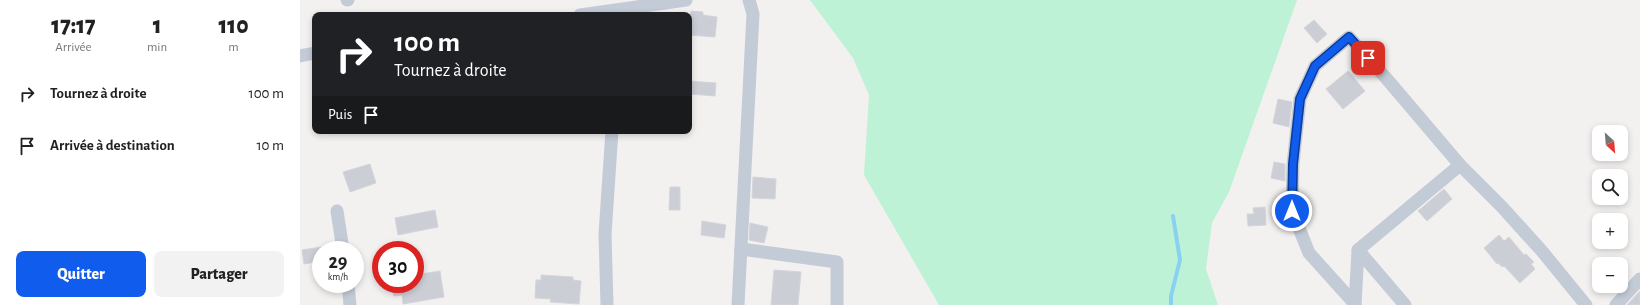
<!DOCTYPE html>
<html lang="fr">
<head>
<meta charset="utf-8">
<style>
	:root { --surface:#fff; --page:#f2f2f2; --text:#222; --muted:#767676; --accent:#105ced }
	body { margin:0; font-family:"Alegreya Sans",sans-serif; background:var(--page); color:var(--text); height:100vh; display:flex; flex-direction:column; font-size:15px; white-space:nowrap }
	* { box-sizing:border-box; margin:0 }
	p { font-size:13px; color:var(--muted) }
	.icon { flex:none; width:22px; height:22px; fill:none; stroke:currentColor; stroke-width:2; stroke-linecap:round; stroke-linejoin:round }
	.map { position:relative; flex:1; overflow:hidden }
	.details { display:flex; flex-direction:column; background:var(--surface); width:300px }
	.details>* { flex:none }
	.top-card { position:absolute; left:12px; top:12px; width:380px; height:122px; border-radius:8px; box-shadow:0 2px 6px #0003; background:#202124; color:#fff; overflow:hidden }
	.needle { width:26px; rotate:154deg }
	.fabs { position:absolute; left:1292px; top:125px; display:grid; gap:8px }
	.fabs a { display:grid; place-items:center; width:36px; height:36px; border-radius:8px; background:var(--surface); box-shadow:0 2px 6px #0003; font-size:20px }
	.speed { position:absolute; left:12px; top:241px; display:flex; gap:8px; font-size:20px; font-weight:700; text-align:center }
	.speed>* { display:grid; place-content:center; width:52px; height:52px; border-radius:50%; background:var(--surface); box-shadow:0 2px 6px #0003; line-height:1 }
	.speed small { font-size:10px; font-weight:400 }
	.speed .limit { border:6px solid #d22; background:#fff; color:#111 }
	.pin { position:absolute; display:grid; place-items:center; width:34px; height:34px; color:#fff; margin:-17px; border-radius:8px; box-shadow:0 2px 6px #0006 }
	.me { position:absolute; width:44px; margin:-22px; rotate:0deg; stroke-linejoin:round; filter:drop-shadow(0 0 3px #0008) }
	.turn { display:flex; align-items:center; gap:14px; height:84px; padding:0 16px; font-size:18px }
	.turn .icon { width:52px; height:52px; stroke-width:2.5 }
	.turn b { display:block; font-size:28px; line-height:34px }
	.then { display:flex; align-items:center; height:38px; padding:0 16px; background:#0003; gap:8px; font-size:15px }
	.eta { display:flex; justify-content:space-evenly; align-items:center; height:68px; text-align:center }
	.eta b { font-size:24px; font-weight:800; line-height:28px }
	.primary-button { display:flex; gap:8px; margin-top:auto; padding:8px 16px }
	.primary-button a { flex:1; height:46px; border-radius:8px; background:var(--accent); color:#fff; font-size:16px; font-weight:800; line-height:46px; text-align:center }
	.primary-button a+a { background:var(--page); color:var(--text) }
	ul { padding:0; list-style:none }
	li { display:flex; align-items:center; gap:12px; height:52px; padding:0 16px }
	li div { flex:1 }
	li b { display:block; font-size:15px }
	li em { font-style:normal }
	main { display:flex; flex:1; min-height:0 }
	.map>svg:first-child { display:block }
	.green { fill:#bdf2d6 }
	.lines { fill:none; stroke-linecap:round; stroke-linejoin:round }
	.stream { stroke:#88d1f1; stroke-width:4 }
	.building { fill:#ccced6; stroke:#d4d5dc }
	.minor { stroke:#c3cbd6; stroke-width:13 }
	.route-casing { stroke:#0a3c9a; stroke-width:10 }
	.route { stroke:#105ced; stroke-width:7 }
</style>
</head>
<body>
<main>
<section class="details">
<div class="eta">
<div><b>17:17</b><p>Arrivée</p></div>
<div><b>1</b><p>min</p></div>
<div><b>110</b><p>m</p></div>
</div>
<ul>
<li><svg class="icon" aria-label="right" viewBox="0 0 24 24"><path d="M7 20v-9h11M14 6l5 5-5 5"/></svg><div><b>Tournez à droite</b></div><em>100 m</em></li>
<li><svg class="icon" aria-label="arrive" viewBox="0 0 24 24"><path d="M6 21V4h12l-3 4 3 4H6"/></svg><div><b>Arrivée à destination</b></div><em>10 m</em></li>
</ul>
<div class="primary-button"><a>Quitter</a><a>Partager</a></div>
</section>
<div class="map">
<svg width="1340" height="305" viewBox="0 0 1340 305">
	<rect width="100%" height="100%" fill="#f3f0f0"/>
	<polygon class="green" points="510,0 997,0 929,192 912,223 906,269 918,305 639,305 564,175 569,95 553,58"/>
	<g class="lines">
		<polyline class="stream" points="871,305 871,296 880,260 873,216"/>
	</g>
	<g class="building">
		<polygon points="391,11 403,12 403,15 417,17 415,37 389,35"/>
		<polygon points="1014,20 1027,34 1017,43 1004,28"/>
		<polygon points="1048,71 1065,91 1043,109 1026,89"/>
		<polygon points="389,81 416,83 415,96 389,94"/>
		<polygon points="978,99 992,102 989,127 973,123"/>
		<polygon points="974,162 985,164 985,181 971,178"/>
		<polygon points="70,164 76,183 50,192 43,172"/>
		<polygon points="453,177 476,179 475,199 452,198"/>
		<polygon points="370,187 380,187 380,210 369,210"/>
		<polygon points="1144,189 1152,199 1127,221 1118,211"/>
		<polygon points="965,207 966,225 948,226 947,214 954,214 953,208"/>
		<polygon points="135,210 138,227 98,235 95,218"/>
		<polygon points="402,221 426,225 424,238 401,235"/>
		<polygon points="450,223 468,227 464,243 449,240"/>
		<polygon points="1199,235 1204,241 1209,237 1224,255 1226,254 1234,262 1231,264 1235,269 1220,283 1204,266 1202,267 1198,263 1197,264 1184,248"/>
		<polygon points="21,247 21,261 4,264 2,250"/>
		<polygon points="474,270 501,272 498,305 471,305"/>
		<polygon points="140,271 144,297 103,304 102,295 94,296 92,286 115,284 115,275"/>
		<polygon points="241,275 273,277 273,280 281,281 279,304 250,302 251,299 235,298 236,280 241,280"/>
		<polygon points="1340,291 1340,305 1327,305"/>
	</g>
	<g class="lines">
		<g class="minor">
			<polyline points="47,0 48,0"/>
			<polyline points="280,15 386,0"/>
			<polyline points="0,56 15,53"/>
			<polyline points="37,211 43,250"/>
			<polyline points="441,249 537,262 537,305"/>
			<polyline points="1058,250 1105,305"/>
			<polyline points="48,284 50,305"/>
			<polyline points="1055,304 1009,253 992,211 993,164 1000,99 1015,66 1049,37 1086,78 1160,165 1202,207 1241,250 1286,305"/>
			<polyline points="307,305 305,234 312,131"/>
			<polyline points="438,305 453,14 449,0"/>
			<polyline points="1055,305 1058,250 1160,165"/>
			<polyline points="1316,305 1340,279"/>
		</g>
	</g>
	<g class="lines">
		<g class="route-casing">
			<polyline id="route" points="992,211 993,164 1000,99 1015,66 1049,37 1068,58"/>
		</g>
		<use href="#route" class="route"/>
	</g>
</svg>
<div class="fabs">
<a><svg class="needle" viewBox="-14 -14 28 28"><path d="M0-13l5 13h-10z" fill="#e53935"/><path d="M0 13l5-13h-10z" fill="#767676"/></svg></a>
<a><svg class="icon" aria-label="search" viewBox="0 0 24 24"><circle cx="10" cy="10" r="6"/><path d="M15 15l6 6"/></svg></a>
<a>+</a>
<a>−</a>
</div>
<div class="speed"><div>29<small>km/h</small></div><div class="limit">30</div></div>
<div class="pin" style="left:1068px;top:58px;background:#d93025"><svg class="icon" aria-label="arrive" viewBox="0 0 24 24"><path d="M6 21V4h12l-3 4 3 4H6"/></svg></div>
<svg class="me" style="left:992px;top:211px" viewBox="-20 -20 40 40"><circle r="17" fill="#105ced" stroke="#fff" stroke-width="3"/><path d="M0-11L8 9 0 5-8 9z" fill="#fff"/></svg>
<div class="top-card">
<div class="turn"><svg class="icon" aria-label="right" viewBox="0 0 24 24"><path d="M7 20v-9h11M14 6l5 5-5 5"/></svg><div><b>100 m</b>Tournez à droite</div></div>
<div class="then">Puis<svg class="icon" aria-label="arrive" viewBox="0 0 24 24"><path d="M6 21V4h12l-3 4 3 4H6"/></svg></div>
</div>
</div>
</main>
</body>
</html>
